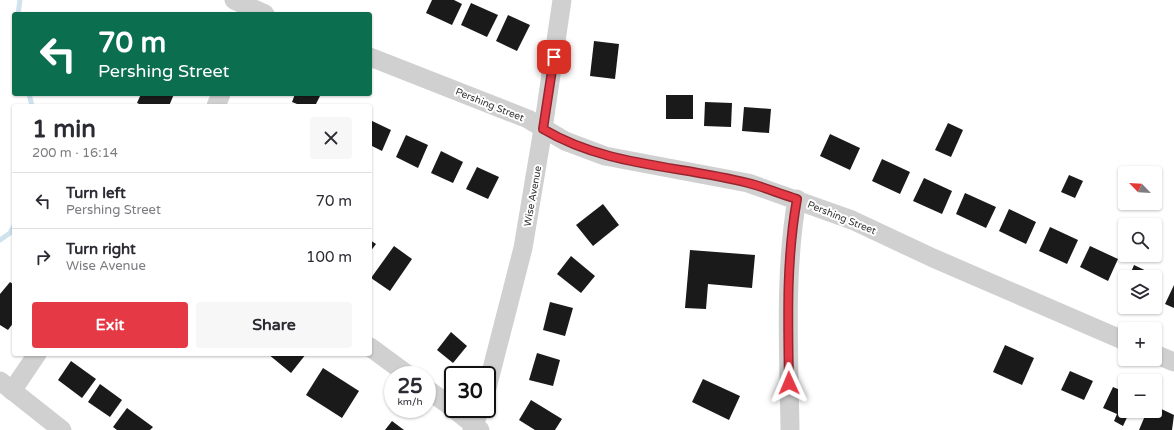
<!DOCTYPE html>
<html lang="en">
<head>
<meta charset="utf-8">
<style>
	:root { --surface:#fff; --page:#f7f7f7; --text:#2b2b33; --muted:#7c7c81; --line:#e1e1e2; --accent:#e63946 }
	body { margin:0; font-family:"Varela Round",sans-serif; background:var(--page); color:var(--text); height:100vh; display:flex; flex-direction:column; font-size:15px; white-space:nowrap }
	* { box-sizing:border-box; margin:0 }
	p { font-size:13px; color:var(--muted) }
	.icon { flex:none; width:22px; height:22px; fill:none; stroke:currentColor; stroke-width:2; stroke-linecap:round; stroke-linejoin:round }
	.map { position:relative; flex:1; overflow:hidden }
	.panel { position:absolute; left:12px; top:104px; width:360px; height:252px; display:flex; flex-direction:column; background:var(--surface); border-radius:4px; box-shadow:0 1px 3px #0004 }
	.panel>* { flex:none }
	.hud { position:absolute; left:12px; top:12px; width:360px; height:84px; border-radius:4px; box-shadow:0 1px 3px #0004; background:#0b6e4f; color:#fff; overflow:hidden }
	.needle { width:26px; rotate:295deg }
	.fabs { position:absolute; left:1118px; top:166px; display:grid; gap:8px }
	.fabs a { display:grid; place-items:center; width:44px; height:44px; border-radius:4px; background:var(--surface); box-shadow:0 1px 3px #0004; font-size:20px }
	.speed { position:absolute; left:384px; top:366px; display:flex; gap:8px; font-size:20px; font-weight:700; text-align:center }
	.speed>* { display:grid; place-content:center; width:52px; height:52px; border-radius:50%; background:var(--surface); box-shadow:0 1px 3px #0004; line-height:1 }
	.speed small { font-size:10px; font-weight:400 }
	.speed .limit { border:2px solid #111; border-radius:6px; background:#fff; color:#111 }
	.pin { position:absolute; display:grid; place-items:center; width:34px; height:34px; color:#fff; margin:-17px; border-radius:8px; box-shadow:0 2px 6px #0006 }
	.me { position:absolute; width:44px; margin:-22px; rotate:359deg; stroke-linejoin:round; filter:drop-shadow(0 0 3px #0008) }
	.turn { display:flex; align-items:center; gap:14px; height:84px; padding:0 20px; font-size:18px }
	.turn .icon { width:52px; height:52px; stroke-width:2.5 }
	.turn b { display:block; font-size:28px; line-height:34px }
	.round { display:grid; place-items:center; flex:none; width:42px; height:42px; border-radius:4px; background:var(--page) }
	.head { display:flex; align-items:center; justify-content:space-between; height:68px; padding:0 20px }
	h1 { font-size:24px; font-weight:800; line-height:30px }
	.action { display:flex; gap:8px; margin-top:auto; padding:8px 20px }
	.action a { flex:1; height:46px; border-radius:4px; background:var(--accent); color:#fff; font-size:16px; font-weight:800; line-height:46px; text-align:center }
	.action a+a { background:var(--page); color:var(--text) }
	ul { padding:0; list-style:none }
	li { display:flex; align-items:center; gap:12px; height:56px; padding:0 20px; border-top:1px solid var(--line) }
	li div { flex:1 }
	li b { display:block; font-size:15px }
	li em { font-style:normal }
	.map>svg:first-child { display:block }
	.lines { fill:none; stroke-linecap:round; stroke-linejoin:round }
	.stream { stroke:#cfe2ee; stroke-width:5 }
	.building { fill:#1a1a1a }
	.street { stroke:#d0d0d0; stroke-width:19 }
	.route-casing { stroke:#96252e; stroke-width:10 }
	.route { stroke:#e63946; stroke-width:7 }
	.labels { text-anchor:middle; stroke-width:4; stroke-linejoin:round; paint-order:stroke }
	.street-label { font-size:10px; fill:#333; stroke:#fff }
</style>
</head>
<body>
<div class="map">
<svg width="1174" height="430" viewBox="0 0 1174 430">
	<rect width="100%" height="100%" fill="#fff"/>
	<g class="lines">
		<g class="stream">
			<polyline points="18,14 20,0"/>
			<polyline points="29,94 32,106"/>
			<polyline points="0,240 10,233 14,226"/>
		</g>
	</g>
	<g class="building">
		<polygon points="432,0 454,0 462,4 452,25 426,13"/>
		<polygon points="471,3 498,15 487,37 461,25"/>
		<polygon points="508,15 530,25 517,51 496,41"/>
		<polygon points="594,41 619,44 615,79 590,76"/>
		<polygon points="141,94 174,94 169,106 144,106 137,103"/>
		<polygon points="295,94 321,94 315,106 302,106 292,102"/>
		<rect x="666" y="95" width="27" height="24"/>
		<polygon points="705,102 732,103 731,127 704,126"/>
		<polygon points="744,107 771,109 769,133 742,131"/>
		<polygon points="370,120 391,130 382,151 370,145"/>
		<polygon points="948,123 963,130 951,157 935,150"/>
		<polygon points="830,134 860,148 850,170 820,156"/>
		<polygon points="406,135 428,145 418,168 396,157"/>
		<polygon points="441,151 463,162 453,183 431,173"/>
		<polygon points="882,159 910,172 900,194 872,181"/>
		<polygon points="477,167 499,177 488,199 466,189"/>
		<polygon points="1069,175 1083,181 1075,198 1061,192"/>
		<polygon points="924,178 952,191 942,214 913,201"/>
		<polygon points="965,193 996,207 986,228 956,214"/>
		<polygon points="603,204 619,225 593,246 576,225"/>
		<polygon points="1009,209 1036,222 1026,244 999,231"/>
		<polygon points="1050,227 1078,240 1067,264 1039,251"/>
		<polygon points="370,240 376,244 370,252"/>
		<polygon points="394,246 412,259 390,291 371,278"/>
		<polygon points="1090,246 1118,259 1108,281 1080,267"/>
		<polygon points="690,250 755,255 752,288 708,284 706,309 685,308"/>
		<polygon points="571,256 595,276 581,293 557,274"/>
		<polygon points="1134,265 1157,276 1155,281 1155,277 1129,277"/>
		<polygon points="10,282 14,285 14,322 8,330 0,325 0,294"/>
		<polygon points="1174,285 1174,308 1165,304"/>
		<polygon points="550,302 573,308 565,336 543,330"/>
		<polygon points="451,332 467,346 453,363 437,350"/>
		<polygon points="1005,345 1034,358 1022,385 993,372"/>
		<polygon points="537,353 560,360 553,386 529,380"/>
		<polygon points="268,354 306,354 291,373"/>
		<polygon points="71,361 96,379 82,398 58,380"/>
		<polygon points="323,368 359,391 342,418 306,395"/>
		<polygon points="1070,371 1093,381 1084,400 1061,390"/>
		<polygon points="703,379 740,396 729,420 692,402"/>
		<polygon points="100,384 122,400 110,417 88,402"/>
		<polygon points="1113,387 1125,392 1125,411 1130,411 1123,426 1114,421 1117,414 1103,408"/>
		<polygon points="531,400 562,419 555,430 535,430 519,420"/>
		<polygon points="1155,406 1174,415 1172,430 1139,430 1147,411 1155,411"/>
		<polygon points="127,408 153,427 150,430 117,430 113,427"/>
		<polygon points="392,421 404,430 385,430"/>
	</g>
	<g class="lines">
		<g class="street">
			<polyline points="234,0 265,14"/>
			<polyline points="370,57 528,119 565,141 605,156 748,183 852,220 933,258 1125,341"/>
			<polyline points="216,106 221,94"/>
			<polyline points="370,347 408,375"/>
			<polyline points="1155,354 1174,362"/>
			<polyline points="0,381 62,430"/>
			<polyline points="487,388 523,248 543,129 562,0"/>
			<polyline points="427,389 453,408"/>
			<polyline points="12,391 37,354"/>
			<polyline points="454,409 480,430"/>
			<polyline points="472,430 480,409"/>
			<path d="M 790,430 C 789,353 784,275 797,199"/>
		</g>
	</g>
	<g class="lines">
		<g class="route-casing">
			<path id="route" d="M 554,57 L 543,129 C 607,167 678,165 748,183 C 764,187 780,194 797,199 C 786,260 788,321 789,383"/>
		</g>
		<use href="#route" class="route"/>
	</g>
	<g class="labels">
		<g class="street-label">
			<text transform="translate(490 104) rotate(22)" y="4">Pershing Street</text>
			<text transform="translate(532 196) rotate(-80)" y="4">Wise Avenue</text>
			<text transform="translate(842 217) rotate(22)" y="4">Pershing Street</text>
		</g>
	</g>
</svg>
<div class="fabs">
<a><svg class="needle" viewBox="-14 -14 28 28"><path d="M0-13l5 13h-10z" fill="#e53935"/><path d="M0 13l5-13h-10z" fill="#7c7c81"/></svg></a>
<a><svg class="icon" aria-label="search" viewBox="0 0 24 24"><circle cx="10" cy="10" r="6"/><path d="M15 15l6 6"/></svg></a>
<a><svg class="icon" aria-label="layers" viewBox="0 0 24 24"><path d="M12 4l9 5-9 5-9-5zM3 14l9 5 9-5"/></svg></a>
<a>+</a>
<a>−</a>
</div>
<div class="speed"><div>25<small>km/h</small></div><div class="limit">30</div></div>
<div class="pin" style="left:554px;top:57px;background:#d93025"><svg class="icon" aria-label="arrive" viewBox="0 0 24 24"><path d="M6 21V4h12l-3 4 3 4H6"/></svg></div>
<svg class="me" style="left:789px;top:383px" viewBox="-20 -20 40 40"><path d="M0-17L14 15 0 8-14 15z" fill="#e63946" stroke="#fff" stroke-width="4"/></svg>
<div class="hud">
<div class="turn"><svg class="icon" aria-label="left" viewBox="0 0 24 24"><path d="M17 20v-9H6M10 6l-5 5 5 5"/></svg><div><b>70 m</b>Pershing Street</div></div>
</div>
<section class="panel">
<div class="head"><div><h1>1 min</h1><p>200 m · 16:14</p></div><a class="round"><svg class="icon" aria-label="close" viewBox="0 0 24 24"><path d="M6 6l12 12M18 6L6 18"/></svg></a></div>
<ul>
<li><svg class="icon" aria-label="left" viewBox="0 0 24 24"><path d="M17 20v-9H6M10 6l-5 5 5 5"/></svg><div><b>Turn left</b><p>Pershing Street</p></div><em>70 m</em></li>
<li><svg class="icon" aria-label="right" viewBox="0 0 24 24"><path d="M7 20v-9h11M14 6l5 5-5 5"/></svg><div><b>Turn right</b><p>Wise Avenue</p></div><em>100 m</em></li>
</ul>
<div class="action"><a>Exit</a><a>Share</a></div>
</section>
</div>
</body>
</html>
